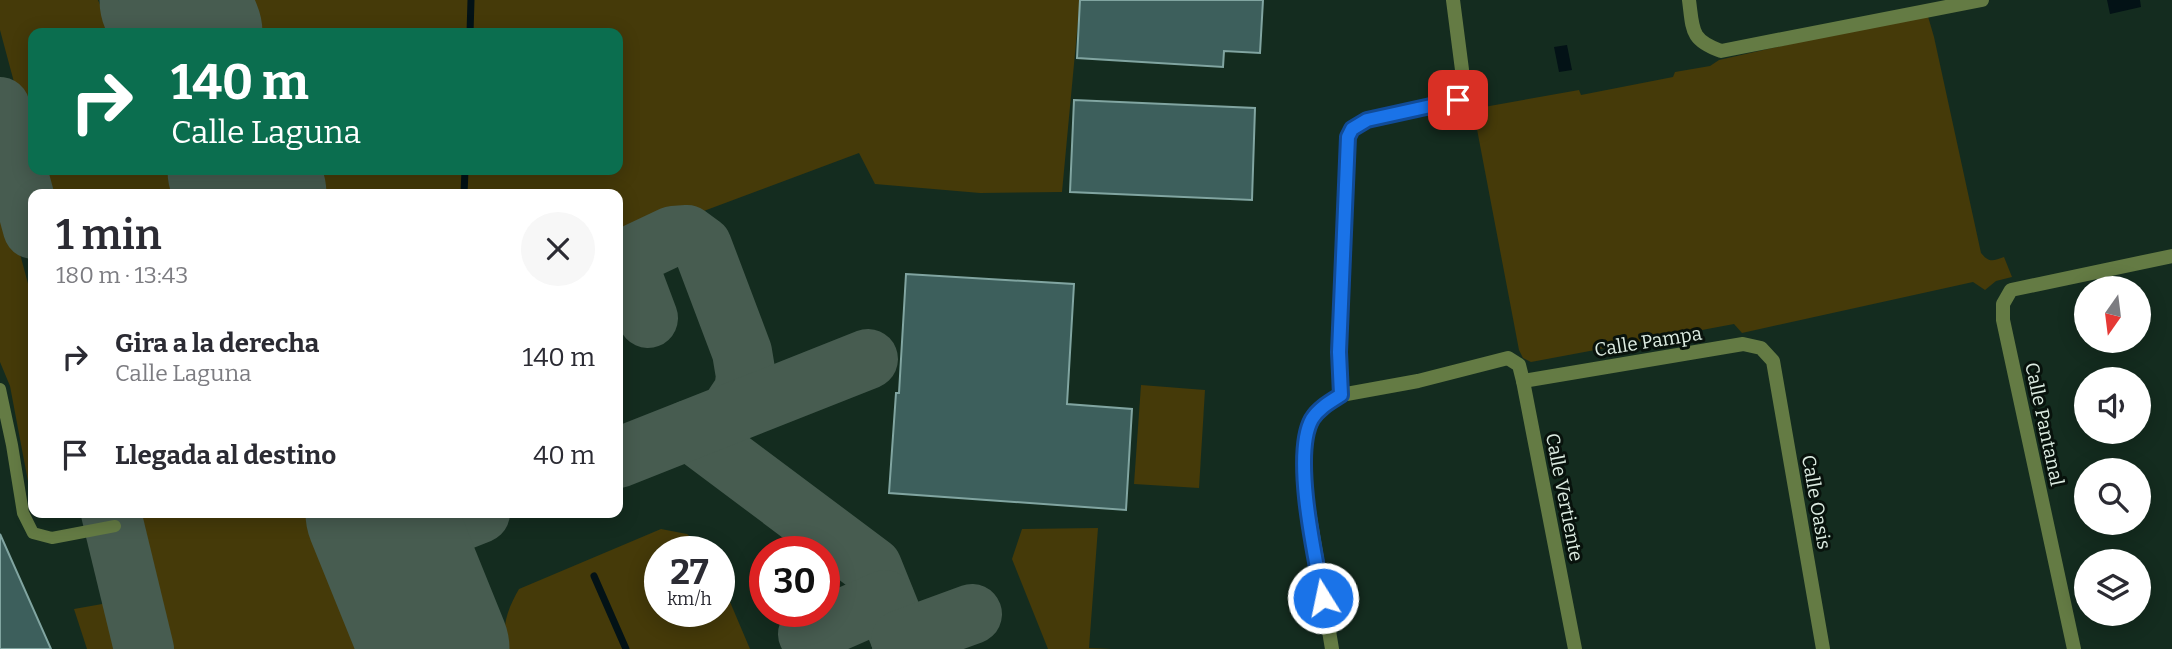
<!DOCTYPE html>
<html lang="es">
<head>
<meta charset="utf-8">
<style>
	:root { --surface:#fff; --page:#f7f7f7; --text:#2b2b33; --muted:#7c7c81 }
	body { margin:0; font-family:Bitter,serif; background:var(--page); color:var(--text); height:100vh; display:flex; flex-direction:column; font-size:26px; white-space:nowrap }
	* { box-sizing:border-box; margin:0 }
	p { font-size:23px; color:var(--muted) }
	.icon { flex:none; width:38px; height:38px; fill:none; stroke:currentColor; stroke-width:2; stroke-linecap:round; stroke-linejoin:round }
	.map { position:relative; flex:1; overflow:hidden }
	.drawer { position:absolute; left:28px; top:189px; width:595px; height:329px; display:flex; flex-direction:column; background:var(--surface); border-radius:14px; box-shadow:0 4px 18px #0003 }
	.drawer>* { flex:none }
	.hud { position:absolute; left:28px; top:28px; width:595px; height:147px; border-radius:14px; box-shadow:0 4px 18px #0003; background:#0b6e4f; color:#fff; overflow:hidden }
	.needle { width:46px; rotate:194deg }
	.tools { position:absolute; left:2074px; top:276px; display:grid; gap:14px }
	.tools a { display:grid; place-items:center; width:77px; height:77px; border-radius:50%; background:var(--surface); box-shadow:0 4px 18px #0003; font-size:35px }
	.speed { position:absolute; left:644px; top:536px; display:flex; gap:14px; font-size:35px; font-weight:700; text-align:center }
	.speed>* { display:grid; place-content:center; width:91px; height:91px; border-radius:50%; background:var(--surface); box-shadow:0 4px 18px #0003; line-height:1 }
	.speed small { font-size:18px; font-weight:400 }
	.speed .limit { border:10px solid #d22; background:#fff; color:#111 }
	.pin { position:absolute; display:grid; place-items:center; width:60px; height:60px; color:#fff; margin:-30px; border-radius:14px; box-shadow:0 4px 10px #0006 }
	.me { position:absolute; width:77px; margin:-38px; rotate:350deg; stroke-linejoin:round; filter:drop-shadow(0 0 5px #0008) }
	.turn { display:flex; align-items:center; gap:24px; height:147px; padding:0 28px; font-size:32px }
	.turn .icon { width:91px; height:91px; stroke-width:2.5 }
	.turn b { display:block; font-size:49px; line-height:60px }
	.round { display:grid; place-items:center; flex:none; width:74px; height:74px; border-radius:37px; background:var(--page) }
	.overview { display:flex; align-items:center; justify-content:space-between; height:119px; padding:0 28px }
	h1 { font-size:42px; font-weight:600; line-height:52px }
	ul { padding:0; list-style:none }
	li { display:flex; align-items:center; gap:21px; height:98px; padding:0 28px }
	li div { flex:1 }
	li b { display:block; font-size:26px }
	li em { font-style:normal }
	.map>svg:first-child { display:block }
	.green { fill:#453a09 }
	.water { fill:#031216 }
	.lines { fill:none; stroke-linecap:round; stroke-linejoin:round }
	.stream { stroke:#031216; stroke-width:7 }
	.taxiway { stroke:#475c50; stroke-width:60 }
	.runway { stroke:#475c50; stroke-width:149 }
	.building { fill:#3d5f5c; stroke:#81a5a1; stroke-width:2 }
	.service { stroke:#647b44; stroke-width:12 }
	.minor { stroke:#647b44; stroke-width:14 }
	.route-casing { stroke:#114b97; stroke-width:18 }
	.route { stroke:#1a73e8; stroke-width:12 }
	.labels { text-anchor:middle; stroke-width:6; stroke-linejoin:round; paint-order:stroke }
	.street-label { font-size:19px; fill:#ddece2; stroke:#08120c }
</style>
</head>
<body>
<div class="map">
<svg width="2172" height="649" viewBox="0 0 2172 649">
	<rect width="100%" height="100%" fill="#142c1f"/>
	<g class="green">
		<polygon points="0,0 98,0 112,33 33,33 33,153 0,30"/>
		<polygon points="246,0 1080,0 1062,192 980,193 875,184 859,153 618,243 618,194 324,194 314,170 618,170 618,33 259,33"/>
		<path d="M 1927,13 L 1934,37 L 1981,253 C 1989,263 1993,261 2004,257 L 2012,277 L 1996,281 L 1985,290 L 1973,282 L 1742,333 L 1734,324 L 1531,362 L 1523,358 L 1519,350 L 1472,103 L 1484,107 L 1579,90 L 1581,95 L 1673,77 L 1675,72 L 1710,66 L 1719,60 Z"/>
		<polygon points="38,170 168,170 179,194 44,194"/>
		<polygon points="0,180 33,302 33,508 10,386 0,362"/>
		<polygon points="1141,385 1205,390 1199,488 1134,484"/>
		<polygon points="130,513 311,513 367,649 166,649"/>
		<polygon points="1098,528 1089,648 1112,649 1048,649 1012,559 1022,529"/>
		<path d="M 661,529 L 687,534 L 707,551 L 660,551 L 660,611 L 719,611 L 719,576 L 750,649 L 508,649 C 500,628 508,608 519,589 Z"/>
		<polygon points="119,601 131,647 125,649 87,649 74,609"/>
	</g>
	<g class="water">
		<polygon points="2107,0 2140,0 2141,7 2110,14"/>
		<polygon points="1567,45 1572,70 1559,72 1554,47"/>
	</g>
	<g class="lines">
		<g class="stream">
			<polyline points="470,33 471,0"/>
			<polyline points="464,194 465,170"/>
			<polyline points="594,576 626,649"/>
		</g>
		<g class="taxiway">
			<polyline points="0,107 33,229"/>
			<polyline points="648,318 630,270 637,253 673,236 687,235 702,246 742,352 746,376 744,391 728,415"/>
			<polyline points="689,430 872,567 905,649"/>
			<polyline points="618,458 868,359"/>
			<polyline points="111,513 144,649"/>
			<polyline points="394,547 480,513"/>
			<polyline points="808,634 885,600"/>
			<polyline points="901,640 972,614"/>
		</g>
		<g class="runway">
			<polyline points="174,0 188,33"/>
			<polyline points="242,170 252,194"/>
			<polyline points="380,513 435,649"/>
		</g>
	</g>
	<g class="building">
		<polygon points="1080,0 1263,0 1260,53 1224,51 1223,67 1077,58"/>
		<polygon points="1074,100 1255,108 1252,200 1070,192"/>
		<polygon points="906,274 1074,284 1067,404 1132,409 1126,510 889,493 896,393 899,393"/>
		<polygon points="0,534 51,649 0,649"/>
	</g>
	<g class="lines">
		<polyline class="service" points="0,389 12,445 23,513 33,533 52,538 115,526"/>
		<g class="minor">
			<path d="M 1689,0 C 1693,30 1690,40 1721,51 L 1982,0"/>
			<polyline points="1523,381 1743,344 1761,348 1773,361 1823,649"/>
			<polyline points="1341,395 1339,352 1348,137 1352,129 1360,123 1458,100 1465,93 1453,0"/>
			<polyline points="1332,649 1306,493 1305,439 1311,420 1322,407 1341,395 1418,381 1508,358 1519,365 1523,381 1575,649"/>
			<polyline points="2074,649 2003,320 2003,304 2011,290 2172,256"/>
		</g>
	</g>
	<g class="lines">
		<g class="route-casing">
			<path id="route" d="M 1323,598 C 1315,557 1292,454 1312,419 C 1319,408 1330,402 1341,395 L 1339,352 L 1348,137 L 1352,129 L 1367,120 L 1458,100"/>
		</g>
		<use href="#route" class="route"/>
	</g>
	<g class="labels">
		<g class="street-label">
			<text transform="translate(1648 341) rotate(-9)" y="7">Calle Pampa</text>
			<text transform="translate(2045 424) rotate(78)" y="7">Calle Pantanal</text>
			<text transform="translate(1565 497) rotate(79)" y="7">Calle Vertiente</text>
			<text transform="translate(1817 502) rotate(80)" y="7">Calle Oasis</text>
		</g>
	</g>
</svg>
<div class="tools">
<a><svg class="needle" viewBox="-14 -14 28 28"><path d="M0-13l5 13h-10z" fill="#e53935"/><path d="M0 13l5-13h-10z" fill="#7c7c81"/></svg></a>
<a><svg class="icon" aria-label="sound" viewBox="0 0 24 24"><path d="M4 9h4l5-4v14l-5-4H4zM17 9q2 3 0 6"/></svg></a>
<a><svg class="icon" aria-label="search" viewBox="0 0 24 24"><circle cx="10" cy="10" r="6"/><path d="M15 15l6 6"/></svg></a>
<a><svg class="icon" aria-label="layers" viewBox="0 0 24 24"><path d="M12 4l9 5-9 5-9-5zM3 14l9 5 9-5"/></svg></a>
</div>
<div class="speed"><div>27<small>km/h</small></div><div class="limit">30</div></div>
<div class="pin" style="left:1458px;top:100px;background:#d93025"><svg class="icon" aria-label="arrive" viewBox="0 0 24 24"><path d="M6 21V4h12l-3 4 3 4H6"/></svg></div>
<svg class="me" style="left:1323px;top:598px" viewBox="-20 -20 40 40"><circle r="17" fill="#1a73e8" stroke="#fff" stroke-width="3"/><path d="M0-11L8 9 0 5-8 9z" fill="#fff"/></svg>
<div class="hud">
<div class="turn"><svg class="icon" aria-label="right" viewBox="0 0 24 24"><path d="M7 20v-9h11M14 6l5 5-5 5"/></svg><div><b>140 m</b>Calle Laguna</div></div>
</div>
<section class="drawer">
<div class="overview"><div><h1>1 min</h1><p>180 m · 13:43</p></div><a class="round"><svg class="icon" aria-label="close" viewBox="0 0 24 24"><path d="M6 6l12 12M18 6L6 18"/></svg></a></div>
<ul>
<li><svg class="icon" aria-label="right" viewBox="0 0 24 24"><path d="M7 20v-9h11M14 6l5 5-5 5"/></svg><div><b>Gira a la derecha</b><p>Calle Laguna</p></div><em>140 m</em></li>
<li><svg class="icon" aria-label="arrive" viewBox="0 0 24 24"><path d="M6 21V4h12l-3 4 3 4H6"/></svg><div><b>Llegada al destino</b></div><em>40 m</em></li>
</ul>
</section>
</div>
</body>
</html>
